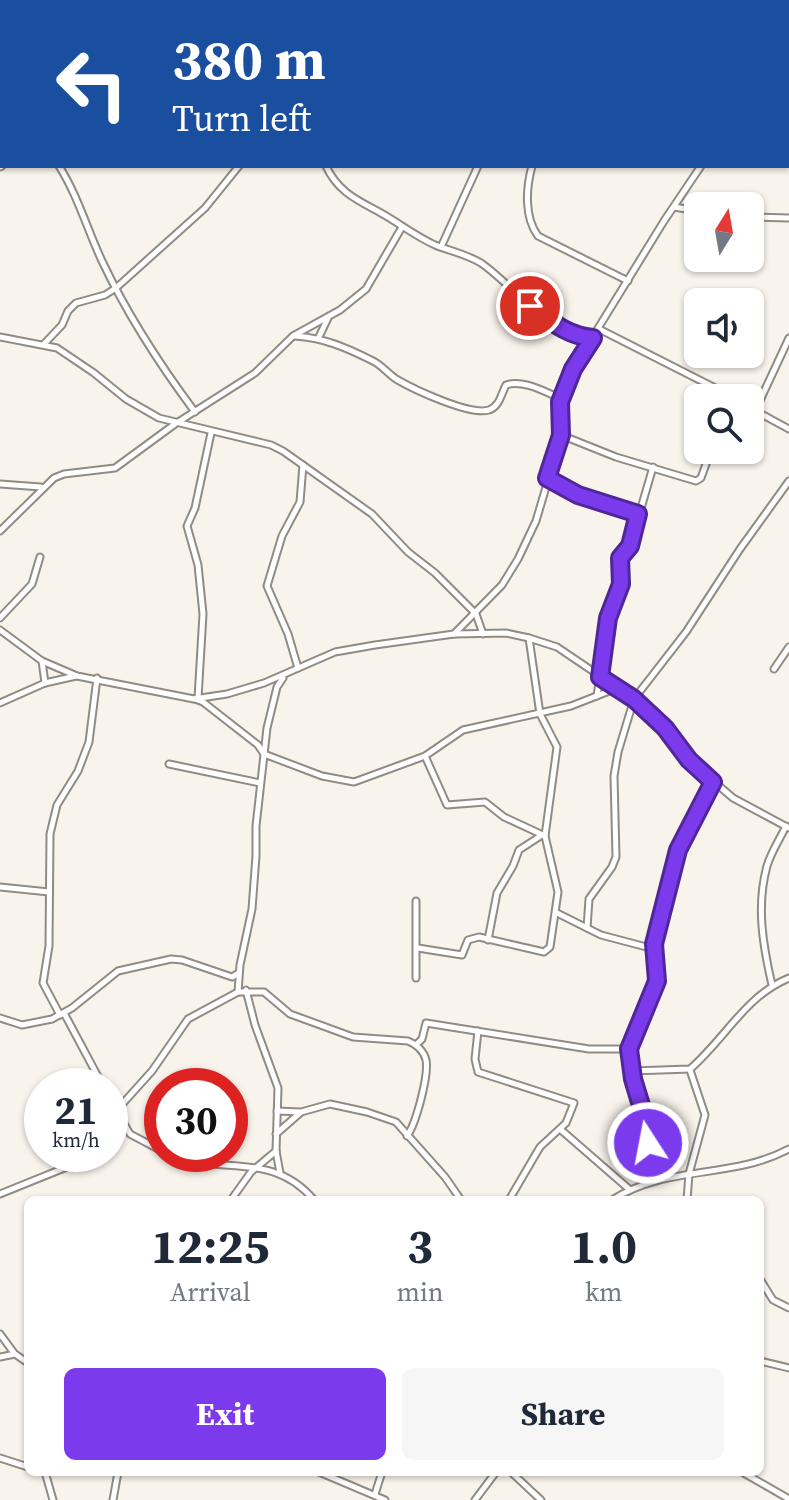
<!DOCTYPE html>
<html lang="en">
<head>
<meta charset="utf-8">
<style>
	:root { --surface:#fff; --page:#f6f6f7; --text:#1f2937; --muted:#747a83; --accent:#7c3aed }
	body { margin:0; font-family:"Source Serif 4",serif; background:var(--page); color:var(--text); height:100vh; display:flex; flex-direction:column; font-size:30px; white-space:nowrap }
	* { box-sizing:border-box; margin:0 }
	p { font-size:26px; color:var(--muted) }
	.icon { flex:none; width:44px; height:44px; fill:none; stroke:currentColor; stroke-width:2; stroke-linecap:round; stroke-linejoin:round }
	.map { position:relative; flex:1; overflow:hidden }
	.details { position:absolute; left:24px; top:1196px; width:740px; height:280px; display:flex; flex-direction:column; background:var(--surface); border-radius:12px; box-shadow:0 2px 6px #0004 }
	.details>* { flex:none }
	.hud { position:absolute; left:0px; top:0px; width:790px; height:168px; box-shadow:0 2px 6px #0004; background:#1a4fa0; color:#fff; overflow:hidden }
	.needle { width:52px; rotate:11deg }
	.buttons { position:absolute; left:684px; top:192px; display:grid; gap:16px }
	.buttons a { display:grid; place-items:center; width:80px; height:80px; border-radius:12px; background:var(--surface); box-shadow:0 2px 6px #0004; font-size:40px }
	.speed { position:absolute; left:24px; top:1068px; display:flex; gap:16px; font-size:40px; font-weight:700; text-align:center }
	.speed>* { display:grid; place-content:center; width:104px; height:104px; border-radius:50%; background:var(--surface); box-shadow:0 2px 6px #0004; line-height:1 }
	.speed small { font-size:20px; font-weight:400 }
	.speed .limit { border:12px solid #d22; background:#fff; color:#111 }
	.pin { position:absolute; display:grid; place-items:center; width:68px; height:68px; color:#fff; margin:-34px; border:4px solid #fff; border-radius:50%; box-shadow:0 2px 8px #0007 }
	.me { position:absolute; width:88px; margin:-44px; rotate:349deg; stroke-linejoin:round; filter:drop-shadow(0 0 6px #0008) }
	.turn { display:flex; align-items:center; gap:28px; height:168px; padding:0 40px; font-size:36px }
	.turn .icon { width:104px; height:104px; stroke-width:2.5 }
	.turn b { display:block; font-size:56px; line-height:68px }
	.eta { display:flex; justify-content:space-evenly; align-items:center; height:136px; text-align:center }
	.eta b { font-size:48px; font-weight:700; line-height:56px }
	.button { display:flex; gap:16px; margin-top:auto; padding:16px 40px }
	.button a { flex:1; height:92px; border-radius:12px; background:var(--accent); color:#fff; font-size:32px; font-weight:700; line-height:92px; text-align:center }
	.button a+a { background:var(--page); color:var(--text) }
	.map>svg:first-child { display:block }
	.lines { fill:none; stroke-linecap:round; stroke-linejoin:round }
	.street-casing { stroke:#908b84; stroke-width:9 }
	.street { stroke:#fff; stroke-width:5 }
	.route-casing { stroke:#51269a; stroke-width:20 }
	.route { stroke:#7c3aed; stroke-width:14 }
</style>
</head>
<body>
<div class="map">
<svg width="789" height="1500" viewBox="0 0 789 1500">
	<rect width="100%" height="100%" fill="#f8f3eb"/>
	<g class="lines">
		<g class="street-casing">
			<g id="street">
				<polyline points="73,0 75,2"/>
				<polyline points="338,0 339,2"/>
				<polyline points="444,0 445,2"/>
				<polyline points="671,0 675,2"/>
				<polyline points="146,2 146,0"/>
				<polyline points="227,2 227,0"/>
				<polyline points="350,2 360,0"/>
				<polyline points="615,2 616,0"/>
				<polyline points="778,2 780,0"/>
				<polyline points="788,45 789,45"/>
				<polyline points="0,52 2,57"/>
				<path d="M 59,166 C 78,196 87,229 102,261 C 127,314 160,365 195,412"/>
				<path d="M 326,166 C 338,192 357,200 381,213 C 399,223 415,236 435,245 C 450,251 466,254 481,263 C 516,287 546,335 592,338"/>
				<path d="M 532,166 C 526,188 524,217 538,236 L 628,281"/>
				<polyline points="0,167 2,166"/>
				<polyline points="674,207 698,211"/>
				<polyline points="750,217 789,218"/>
				<polyline points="441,247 478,166"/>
				<polyline points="599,329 735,398"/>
				<path d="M 295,336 C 324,338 345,347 371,360 C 381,364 387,373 396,379 C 413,389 470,416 489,410 C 500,406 501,394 506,385 C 523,379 545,392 562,399"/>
				<polyline points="0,337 57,348 94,373 126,399 159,418 271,445 283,451 372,514 408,552 435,573 476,614 483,634"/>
				<polyline points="319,337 328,318"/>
				<polyline points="44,344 62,325 68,311 76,303 105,295 116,288 205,208 239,166"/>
				<polyline points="750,408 789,429"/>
				<polyline points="755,411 789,338"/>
				<polyline points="561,435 616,457 696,481 701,478 711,450"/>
				<polyline points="547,478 578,495 638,514"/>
				<polyline points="0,484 41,487"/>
				<polyline points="0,531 54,478 64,474 115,468 175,424 255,373 293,336 340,310 366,289 402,227"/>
				<polyline points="0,618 32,584 40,557"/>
				<polyline points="0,630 42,661 77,676 194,699 227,694 264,683 335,652 375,645 454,634 506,633 529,638 557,647 634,699 665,728 689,760 733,798 789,828"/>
				<polyline points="454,634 502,585 518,559 536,521 559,443 560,402 573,369 664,221 701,166"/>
				<polyline points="42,661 45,683"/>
				<polyline points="298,668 288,634 267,586 282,536 300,502 303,465"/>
				<polyline points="774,669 789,647"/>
				<polyline points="97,678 89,742 78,771 57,805 50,834 49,946 43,983 60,1015 64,1013 103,1086"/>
				<polyline points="597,696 608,618 621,584 620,558 630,546 653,467"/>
				<polyline points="198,698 203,614 198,565 187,526 195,508 211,433"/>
				<polyline points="195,699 203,702 258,745 264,754 322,776 354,782 425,756 463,730 571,706 617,688"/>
				<polyline points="0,703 45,683 76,676"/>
				<polyline points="425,756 447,805 485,802 504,817 545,836"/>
				<polyline points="169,764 260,783"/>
				<polyline points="0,887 49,892"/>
				<polyline points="416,901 416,978"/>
				<polyline points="557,913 601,935 654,949"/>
				<polyline points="587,928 589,899 612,867 616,857 614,776 618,752 634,699 686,632 740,549 789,481"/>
				<polyline points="488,940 497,893 513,866 519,850 542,835"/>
				<polyline points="418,948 462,955 468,940 479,937 544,952 550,947 558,892 545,836 557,747 540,714 529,638"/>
				<path d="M 772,985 C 763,946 756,906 767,866 C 771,852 780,839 786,826"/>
				<polyline points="246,990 255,1025 278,1088 276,1151 280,1173"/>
				<polyline points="238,992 240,965 252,909 256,856 256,826 267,728 277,687 283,678"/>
				<polyline points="0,1018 22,1025 52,1019 72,1008 118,971 171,959 182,960 232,977 239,973"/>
				<polyline points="478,1031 475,1059 478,1072 574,1103 566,1123 540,1147 509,1200"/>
				<polyline points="416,1045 422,1039 426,1023 589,1049 629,1049"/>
				<path d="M 632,1071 L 690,1069 C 725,1039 745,996 789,978"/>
				<polyline points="110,1100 130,1134 162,1151"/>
				<path d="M 116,1111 L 152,1071 L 188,1019 L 238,992 L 264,992 L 290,1014 L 353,1037 L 408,1041 C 416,1044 424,1051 426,1060 C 429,1075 416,1124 407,1136"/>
				<polyline points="277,1111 301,1112 330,1104 367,1112 396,1122 445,1177 461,1200"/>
				<polyline points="560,1129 629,1189"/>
				<polyline points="276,1134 300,1113"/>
				<polyline points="110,1146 118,1135 120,1119"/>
				<path d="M 169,1154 C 220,1176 272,1150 314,1200"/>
				<polyline points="646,1183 648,1134 633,1079 629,1049 657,981 654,944 678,850 713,782"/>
				<polyline points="0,1194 99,1154"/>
				<polyline points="231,1200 251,1172 276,1151"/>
				<path d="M 612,1200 C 668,1164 730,1180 789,1149"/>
				<polyline points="687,1200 689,1174 705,1115 690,1070"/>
				<polyline points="760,1279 773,1300 789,1308"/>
				<polyline points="0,1334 14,1353"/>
				<polyline points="0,1357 15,1354 28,1363"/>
				<polyline points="760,1361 789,1368"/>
				<polyline points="0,1458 28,1467"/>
				<polyline points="45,1472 53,1500"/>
				<polyline points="319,1472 385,1500"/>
				<polyline points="511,1472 541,1500"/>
				<polyline points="742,1472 789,1499"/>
				<polyline points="375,1494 382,1472"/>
				<polyline points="113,1500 118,1472"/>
				<polyline points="475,1500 496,1472"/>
			</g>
		</g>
		<use href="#street" class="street"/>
	</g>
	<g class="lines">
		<g class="route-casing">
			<path id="route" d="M 530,306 C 551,321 567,336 593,338 L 573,369 L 560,402 L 561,435 L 547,478 L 578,495 L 638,514 L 630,546 L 620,558 L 621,584 L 608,618 L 600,677 L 634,699 L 665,728 L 689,760 L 713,782 L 678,850 L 654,944 L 657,981 L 629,1049 L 633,1079 L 643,1112 L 648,1143"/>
		</g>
		<use href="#route" class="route"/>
	</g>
</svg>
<div class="buttons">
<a><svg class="needle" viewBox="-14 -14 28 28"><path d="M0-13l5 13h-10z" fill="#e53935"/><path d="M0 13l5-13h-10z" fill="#747a83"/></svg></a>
<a><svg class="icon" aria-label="sound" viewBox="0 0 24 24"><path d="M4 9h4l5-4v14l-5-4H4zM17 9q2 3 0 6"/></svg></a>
<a><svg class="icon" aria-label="search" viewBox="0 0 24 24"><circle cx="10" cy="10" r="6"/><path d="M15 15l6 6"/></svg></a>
</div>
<div class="speed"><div>21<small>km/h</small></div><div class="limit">30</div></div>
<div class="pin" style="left:530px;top:306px;background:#d93025"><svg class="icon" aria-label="arrive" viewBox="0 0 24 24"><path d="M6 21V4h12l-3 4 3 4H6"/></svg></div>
<svg class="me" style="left:648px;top:1143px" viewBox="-20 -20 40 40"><circle r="17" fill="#7c3aed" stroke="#fff" stroke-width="3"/><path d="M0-11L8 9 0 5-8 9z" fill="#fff"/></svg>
<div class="hud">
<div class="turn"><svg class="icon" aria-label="left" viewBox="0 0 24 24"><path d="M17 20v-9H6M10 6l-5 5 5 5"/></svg><div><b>380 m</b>Turn left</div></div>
</div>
<section class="details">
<div class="eta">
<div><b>12:25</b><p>Arrival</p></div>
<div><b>3</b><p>min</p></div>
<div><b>1.0</b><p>km</p></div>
</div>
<div class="button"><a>Exit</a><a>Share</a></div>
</section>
</div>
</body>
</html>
